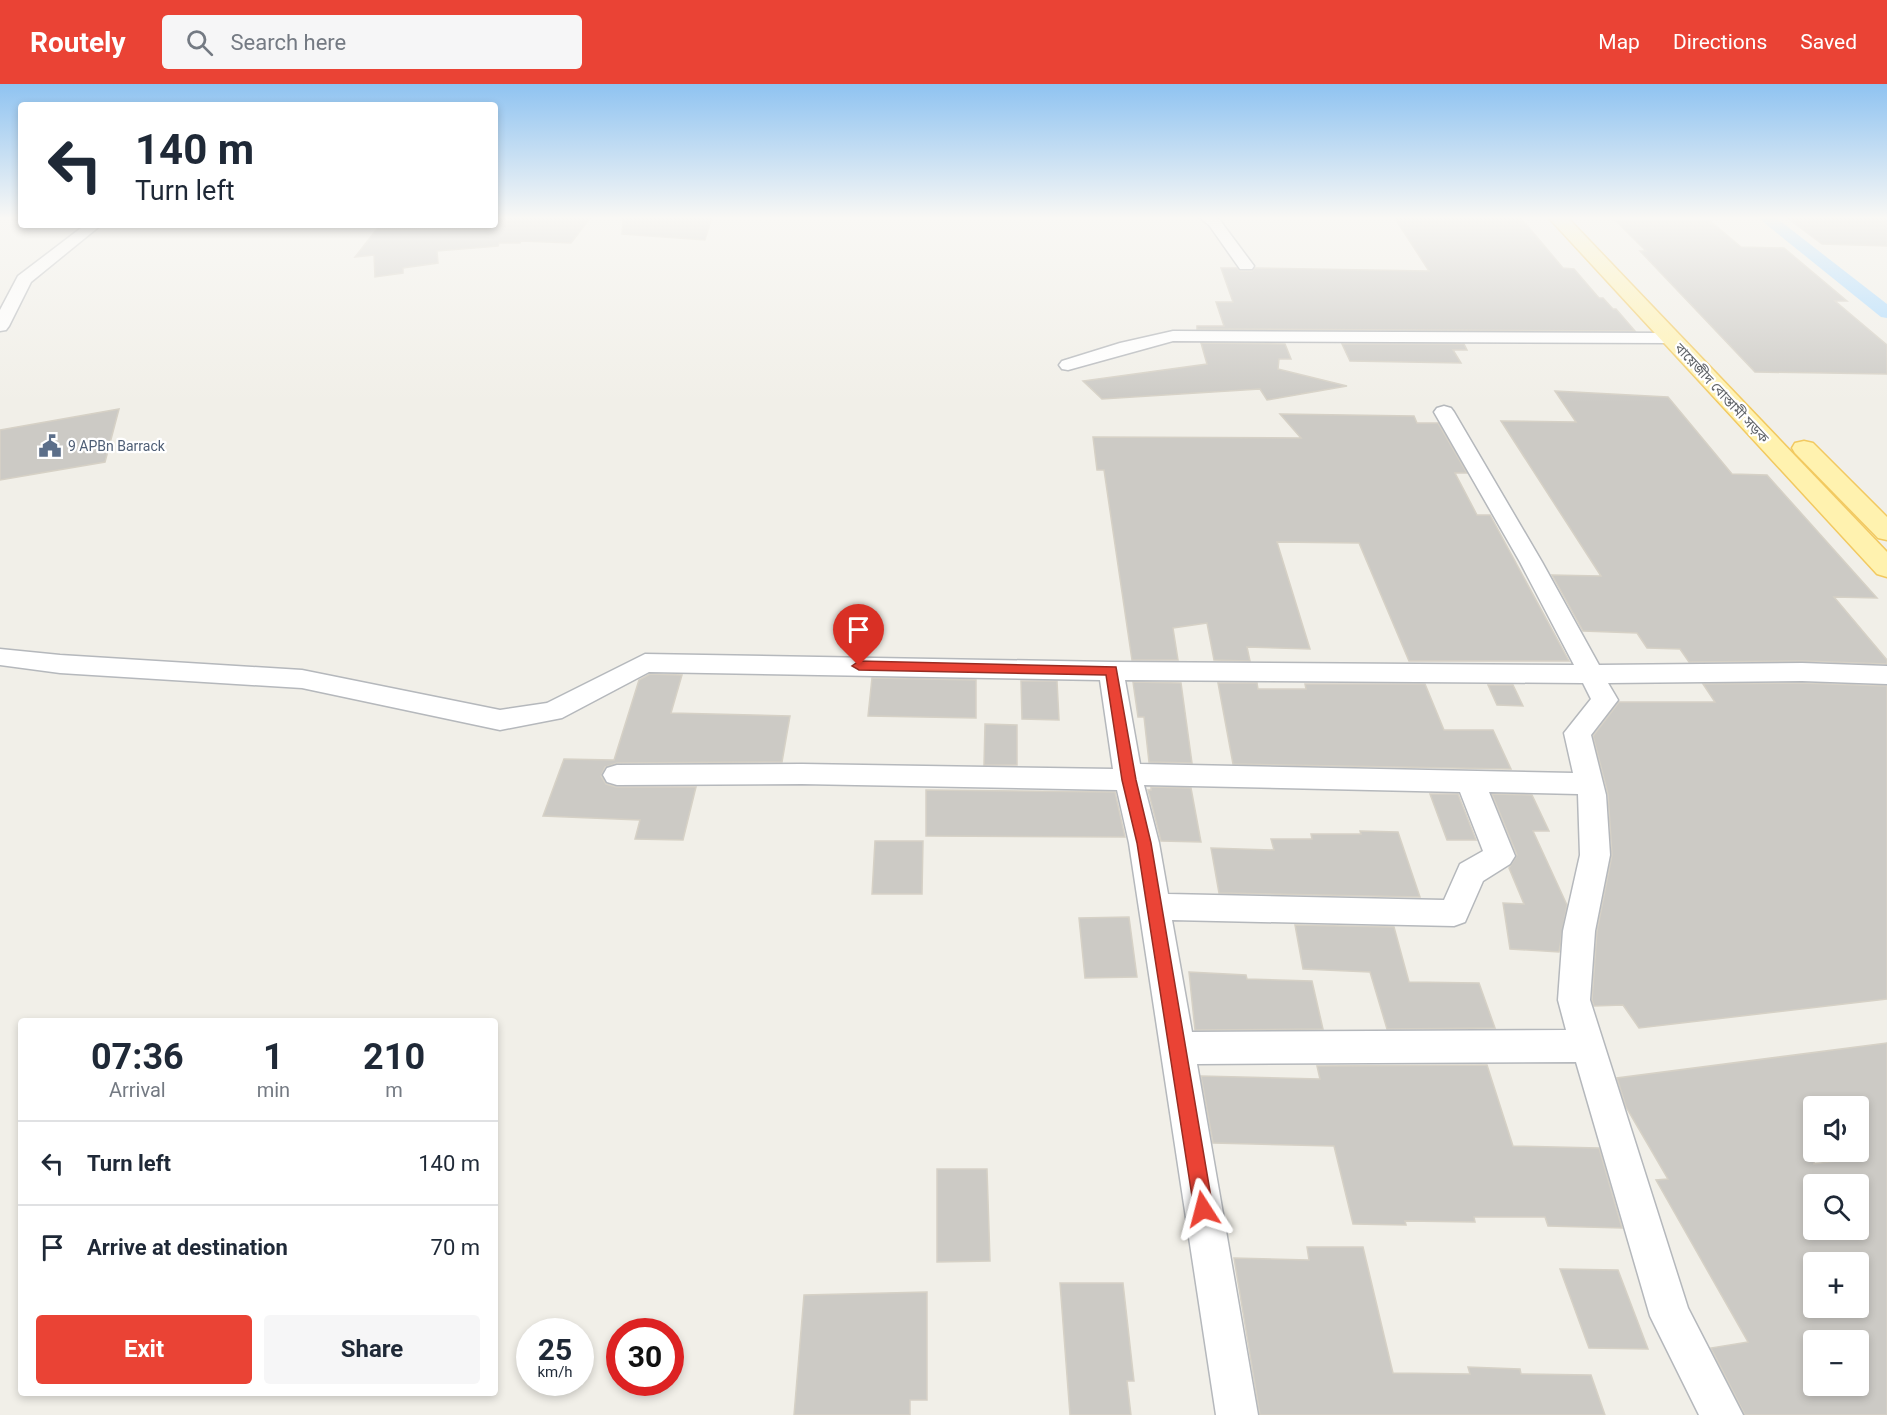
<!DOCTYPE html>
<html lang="en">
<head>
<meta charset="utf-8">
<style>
	:root { --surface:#fff; --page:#f6f6f7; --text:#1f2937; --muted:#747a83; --line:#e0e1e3; --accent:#ea4335 }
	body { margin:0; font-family:Roboto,"Noto Sans Bengali",sans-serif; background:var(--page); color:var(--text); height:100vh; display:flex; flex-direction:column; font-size:22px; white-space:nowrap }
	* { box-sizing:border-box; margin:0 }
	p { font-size:20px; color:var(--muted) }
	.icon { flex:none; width:33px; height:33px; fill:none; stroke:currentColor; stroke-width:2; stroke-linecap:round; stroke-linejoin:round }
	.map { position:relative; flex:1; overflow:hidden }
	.panel { position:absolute; left:18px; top:934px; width:480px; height:378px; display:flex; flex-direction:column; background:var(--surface); border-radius:6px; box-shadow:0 3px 9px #0003 }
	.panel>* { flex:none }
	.hud { position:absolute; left:18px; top:18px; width:480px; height:126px; border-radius:6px; box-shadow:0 3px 9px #0003; background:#fff; color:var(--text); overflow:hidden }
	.fabs { position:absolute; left:1803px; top:1012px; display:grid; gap:12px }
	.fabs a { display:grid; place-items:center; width:66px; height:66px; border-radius:6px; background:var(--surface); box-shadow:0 3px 9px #0003; font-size:30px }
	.speed { position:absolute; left:516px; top:1234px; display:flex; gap:12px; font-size:30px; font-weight:700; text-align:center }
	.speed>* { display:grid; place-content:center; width:78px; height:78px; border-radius:50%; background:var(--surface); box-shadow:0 3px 9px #0003; line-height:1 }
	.speed small { font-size:15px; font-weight:400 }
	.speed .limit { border:9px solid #d22; background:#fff; color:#111 }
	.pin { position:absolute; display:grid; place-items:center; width:51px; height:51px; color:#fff; margin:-62px -26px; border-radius:50% 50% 50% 0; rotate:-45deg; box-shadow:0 0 6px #0007 }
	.pin .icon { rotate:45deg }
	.me { position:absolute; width:66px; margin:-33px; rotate:351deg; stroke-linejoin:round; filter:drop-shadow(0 0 4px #0008) }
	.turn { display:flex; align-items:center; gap:21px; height:126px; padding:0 18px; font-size:27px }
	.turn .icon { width:78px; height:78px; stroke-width:2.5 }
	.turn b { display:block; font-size:42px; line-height:51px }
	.eta { display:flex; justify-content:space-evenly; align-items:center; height:102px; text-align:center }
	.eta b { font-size:36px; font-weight:700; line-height:42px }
	.button { display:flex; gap:12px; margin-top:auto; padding:12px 18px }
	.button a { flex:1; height:69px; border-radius:6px; background:var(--accent); color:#fff; font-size:24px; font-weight:700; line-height:69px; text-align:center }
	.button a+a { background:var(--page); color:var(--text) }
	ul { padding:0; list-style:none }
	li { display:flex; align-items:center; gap:18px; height:84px; padding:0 18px; border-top:2px solid var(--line) }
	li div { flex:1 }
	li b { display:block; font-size:22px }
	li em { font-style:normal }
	header { display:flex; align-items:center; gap:36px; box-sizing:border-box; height:84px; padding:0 30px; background:var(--accent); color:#fff }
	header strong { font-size:28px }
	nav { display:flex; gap:33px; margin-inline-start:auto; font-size:21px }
	.search { width:420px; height:54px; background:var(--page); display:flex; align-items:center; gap:15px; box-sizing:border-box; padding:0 21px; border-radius:6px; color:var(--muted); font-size:22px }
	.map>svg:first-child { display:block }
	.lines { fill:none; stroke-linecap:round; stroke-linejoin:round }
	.canal { fill:#aadaff; fill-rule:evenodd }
	.building { fill:#cccac5; stroke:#d6d1c6; stroke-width:1.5; fill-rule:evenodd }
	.minor-casing { stroke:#b5b8bc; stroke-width:3 }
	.major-casing { stroke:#f2c960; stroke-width:3 }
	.minor { fill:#fff; fill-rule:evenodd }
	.major { fill:#fff2af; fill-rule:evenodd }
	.route { fill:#ea4335; stroke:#982c22; stroke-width:1.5 }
	.labels { text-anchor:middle; stroke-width:4.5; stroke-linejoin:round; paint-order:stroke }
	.far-street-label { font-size:14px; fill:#5f6368; stroke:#fff }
	.far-service-label { font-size:14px; fill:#4e5e75; stroke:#fff; text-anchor:start }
</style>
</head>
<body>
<header>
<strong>Routely</strong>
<div class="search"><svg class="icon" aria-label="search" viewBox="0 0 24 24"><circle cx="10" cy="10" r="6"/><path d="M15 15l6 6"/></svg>Search here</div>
<nav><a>Map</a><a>Directions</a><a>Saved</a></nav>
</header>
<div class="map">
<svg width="1887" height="1331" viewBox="0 0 1887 1331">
	<rect width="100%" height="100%" fill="#f1efe8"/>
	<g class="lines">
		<polygon class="canal" points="1757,133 1775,133 1887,220 1887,234 1881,233"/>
	</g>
	<g class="building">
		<polygon points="495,133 591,133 571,159 521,157 520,159 499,159 498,162 437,167 438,179 403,184 403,189 375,193 374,171 355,173 380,141 495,141"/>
		<polygon points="623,133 712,133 705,156 622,150"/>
		<polygon points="1394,133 1520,133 1563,184 1574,185 1599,214 1603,214 1613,225 1616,225 1635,247 1197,245 1197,242 1224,242 1216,218 1233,218 1221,184 1237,184 1240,187 1252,187 1255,184 1429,187"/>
		<polygon points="1786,133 1887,133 1887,162 1822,160"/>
		<polygon points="1615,136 1709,136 1741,163 1784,164 1847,217 1835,217 1887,261 1887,290 1755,288 1640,167 1646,167"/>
		<polygon points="1201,259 1285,260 1291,275 1279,275 1278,285 1347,302 1267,316 1260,305 1102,315 1083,297 1207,280"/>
		<polygon points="1342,260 1464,260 1467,266 1453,266 1461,279 1350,277"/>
		<polygon points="1555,307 1668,313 1732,390 1767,391 1877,514 1834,513 1887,576 1887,580 1802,577 1689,578 1680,565 1647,564 1637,549 1583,547 1552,491 1601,492 1501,337 1576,338"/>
		<polygon points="119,325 105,378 0,396 0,346"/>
		<polygon points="1280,330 1414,332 1417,339 1438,339 1467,389 1455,389 1477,431 1490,431 1569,577 1409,577 1359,459 1277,458 1310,565 1247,563 1250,577 1214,576 1207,539 1173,544 1178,576 1132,576 1104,386 1097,386 1093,353 1301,354"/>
		<polygon points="650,590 682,591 671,629 790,632 782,678 617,679 605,683 601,692 606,700 616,703 696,703 683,756 635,755 640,736 543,732 564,675 614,676 639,596"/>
		<polygon points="872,594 976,596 976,634 868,632"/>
		<polygon points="1021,597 1057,597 1059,636 1022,635"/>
		<polygon points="1133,598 1181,599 1192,679 1149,678 1144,633 1138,633"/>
		<polygon points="1218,599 1257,599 1258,605 1306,605 1305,600 1425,600 1444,646 1493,646 1511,685 1233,680"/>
		<polygon points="1802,599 1887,602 1887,915 1639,944 1623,921 1594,922 1592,916 1597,847 1612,771 1608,710 1593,652 1619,618 1715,618 1703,600"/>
		<polygon points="1488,601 1513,601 1523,622 1497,621"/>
		<polygon points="985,640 1017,641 1017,681 984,681"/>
		<polygon points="1151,703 1191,704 1201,758 1161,757 1148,706 1151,706"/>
		<polygon points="926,706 1115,708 1125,753 926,752"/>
		<polygon points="1430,710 1458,710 1476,756 1447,756"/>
		<polygon points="1492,710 1532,711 1549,747 1533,747 1567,821 1559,868 1510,865 1503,819 1524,820 1509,784 1517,771"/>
		<polygon points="1360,747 1398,748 1420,813 1219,809 1211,764 1274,766 1271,755 1312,755 1311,750 1361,750"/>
		<polygon points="875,757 923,757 922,810 872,810"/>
		<polygon points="1129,833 1137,893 1085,894 1079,834"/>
		<polygon points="1295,841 1394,843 1409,898 1479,899 1495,944 1387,945 1370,888 1303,885"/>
		<polygon points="1189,888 1246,891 1247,895 1312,897 1323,945 1195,946"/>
		<path d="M 1887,959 L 1887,1331 L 1745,1331 L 1711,1264 L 1748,1258 L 1656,1096 L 1668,1095 L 1626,1023 L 1617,994 ZM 1814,1023 L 1858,1023 L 1858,1074 L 1814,1080 ZM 1814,1101 L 1858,1101 L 1858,1146 L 1814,1146 ZM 1814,1179 L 1858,1179 L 1858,1224 L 1814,1224 ZM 1814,1257 L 1858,1257 L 1858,1302 L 1814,1302 Z"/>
		<polygon points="1487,981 1513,1062 1599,1064 1622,1144 1548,1142 1545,1133 1474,1133 1475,1138 1405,1137 1406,1141 1353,1140 1334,1062 1213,1059 1201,992 1320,995 1317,982"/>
		<polygon points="937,1085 987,1085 990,1177 937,1178"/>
		<polygon points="1307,1163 1363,1163 1393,1289 1470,1290 1468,1283 1520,1285 1521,1290 1591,1291 1605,1331 1260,1331 1234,1174 1309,1176"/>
		<polygon points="1560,1185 1618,1186 1648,1265 1589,1264"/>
		<polygon points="1060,1199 1123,1199 1134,1297 1127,1297 1131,1331 1070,1331"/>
		<polygon points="927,1208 927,1316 910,1316 910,1331 794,1331 804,1211"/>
	</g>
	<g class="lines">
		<g class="minor-casing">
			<g id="minor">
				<polygon points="1199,133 1219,135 1254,182 1252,185 1240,185 1209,141"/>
				<polygon points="85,141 101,141 31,198 9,242 6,246 0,247 0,226 18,192"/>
				<polygon points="1173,247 1671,249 1677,250 1680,254 1677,258 1671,259 1173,257 1068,286 1062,285 1059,281 1062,277 1120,259"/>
				<path d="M 1444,322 L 1451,324 L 1454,328 L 1542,478 L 1599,581 L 1802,579 L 1887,582 L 1887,600 L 1802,597 L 1608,599 L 1618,616 L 1591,651 L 1606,711 L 1610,771 L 1595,847 L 1590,916 L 1688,1224 L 1743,1331 L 1699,1331 L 1650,1232 L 1576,978 L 1197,980 L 1258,1331 L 1216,1331 L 1129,759 L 1117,706 L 802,700 L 617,701 L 607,698 L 603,691 L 607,684 L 617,681 L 802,680 L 1113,685 L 1100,596 L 649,588 L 562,634 L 500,646 L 302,604 L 60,589 L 0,581 L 0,565 L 60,571 L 302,586 L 500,626 L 547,619 L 645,570 L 1111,578 L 1574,581 L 1520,478 L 1434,328 L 1437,324 ZM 1125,596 L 1583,599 L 1591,615 L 1564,649 L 1573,689 L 1140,680 ZM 1144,701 L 1460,708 L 1483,767 L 1460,780 L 1444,816 L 1168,810 L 1159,759 ZM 1489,708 L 1578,710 L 1580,771 L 1563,847 L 1558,916 L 1566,946 L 1192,948 L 1172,836 L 1454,842 L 1465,838 L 1483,797 L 1510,780 L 1515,772 Z"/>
			</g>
		</g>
		<g class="major-casing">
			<g id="major">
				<polygon points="1548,133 1567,133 1887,468 1887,493 1877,490"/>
				<polygon points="1804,357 1813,359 1887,433 1887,456 1878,454 1795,369 1792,364 1795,359"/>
			</g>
		</g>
		<use href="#minor" class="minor"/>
		<use href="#major" class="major"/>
	</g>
	<linearGradient id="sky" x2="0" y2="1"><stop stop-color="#8fc3f1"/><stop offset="0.42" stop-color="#f9f8f5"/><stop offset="1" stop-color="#f9f8f5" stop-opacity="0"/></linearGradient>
	<rect width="1887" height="319" fill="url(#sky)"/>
	<polygon class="route" points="859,577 1116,583 1136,696 1151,759 1213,1125 1210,1132 1203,1134 1197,1132 1194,1125 1137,759 1122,696 1106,591 859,586 852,582"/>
	<defs>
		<g id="civic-bare" transform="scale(1.8)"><path d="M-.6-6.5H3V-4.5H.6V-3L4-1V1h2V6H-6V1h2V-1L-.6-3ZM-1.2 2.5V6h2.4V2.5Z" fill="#5c6f8a" stroke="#fff" stroke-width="2.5" paint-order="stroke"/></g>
	</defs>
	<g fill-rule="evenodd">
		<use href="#civic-bare" x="50" y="362"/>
	</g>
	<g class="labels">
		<g class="far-street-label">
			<text transform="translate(1722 309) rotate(47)" y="5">বায়েজীদ বোস্তামী সড়ক</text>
		</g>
		<g class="far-service-label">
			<text x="68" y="367">9 APBn Barrack</text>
		</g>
	</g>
</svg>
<div class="fabs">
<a><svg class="icon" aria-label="sound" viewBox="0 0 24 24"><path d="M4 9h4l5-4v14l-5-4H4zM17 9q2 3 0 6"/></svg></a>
<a><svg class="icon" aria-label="search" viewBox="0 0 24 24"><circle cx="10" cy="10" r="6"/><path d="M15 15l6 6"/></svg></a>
<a>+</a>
<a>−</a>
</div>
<div class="speed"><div>25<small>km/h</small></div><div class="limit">30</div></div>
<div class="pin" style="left:859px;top:582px;background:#d93025"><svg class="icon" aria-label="arrive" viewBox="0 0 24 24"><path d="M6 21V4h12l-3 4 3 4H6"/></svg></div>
<svg class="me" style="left:1203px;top:1125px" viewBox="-20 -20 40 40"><path d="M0-17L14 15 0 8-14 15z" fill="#ea4335" stroke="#fff" stroke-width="4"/></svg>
<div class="hud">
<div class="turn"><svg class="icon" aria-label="left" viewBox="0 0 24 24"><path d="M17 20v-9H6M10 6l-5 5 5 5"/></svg><div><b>140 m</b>Turn left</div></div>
</div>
<section class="panel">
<div class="eta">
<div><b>07:36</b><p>Arrival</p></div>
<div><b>1</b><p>min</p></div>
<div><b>210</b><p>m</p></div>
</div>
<ul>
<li><svg class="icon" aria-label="left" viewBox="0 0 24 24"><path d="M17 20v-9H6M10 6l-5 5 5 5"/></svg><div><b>Turn left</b></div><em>140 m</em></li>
<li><svg class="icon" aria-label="arrive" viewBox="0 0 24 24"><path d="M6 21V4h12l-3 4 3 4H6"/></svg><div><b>Arrive at destination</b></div><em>70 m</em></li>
</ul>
<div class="button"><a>Exit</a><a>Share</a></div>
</section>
</div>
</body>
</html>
